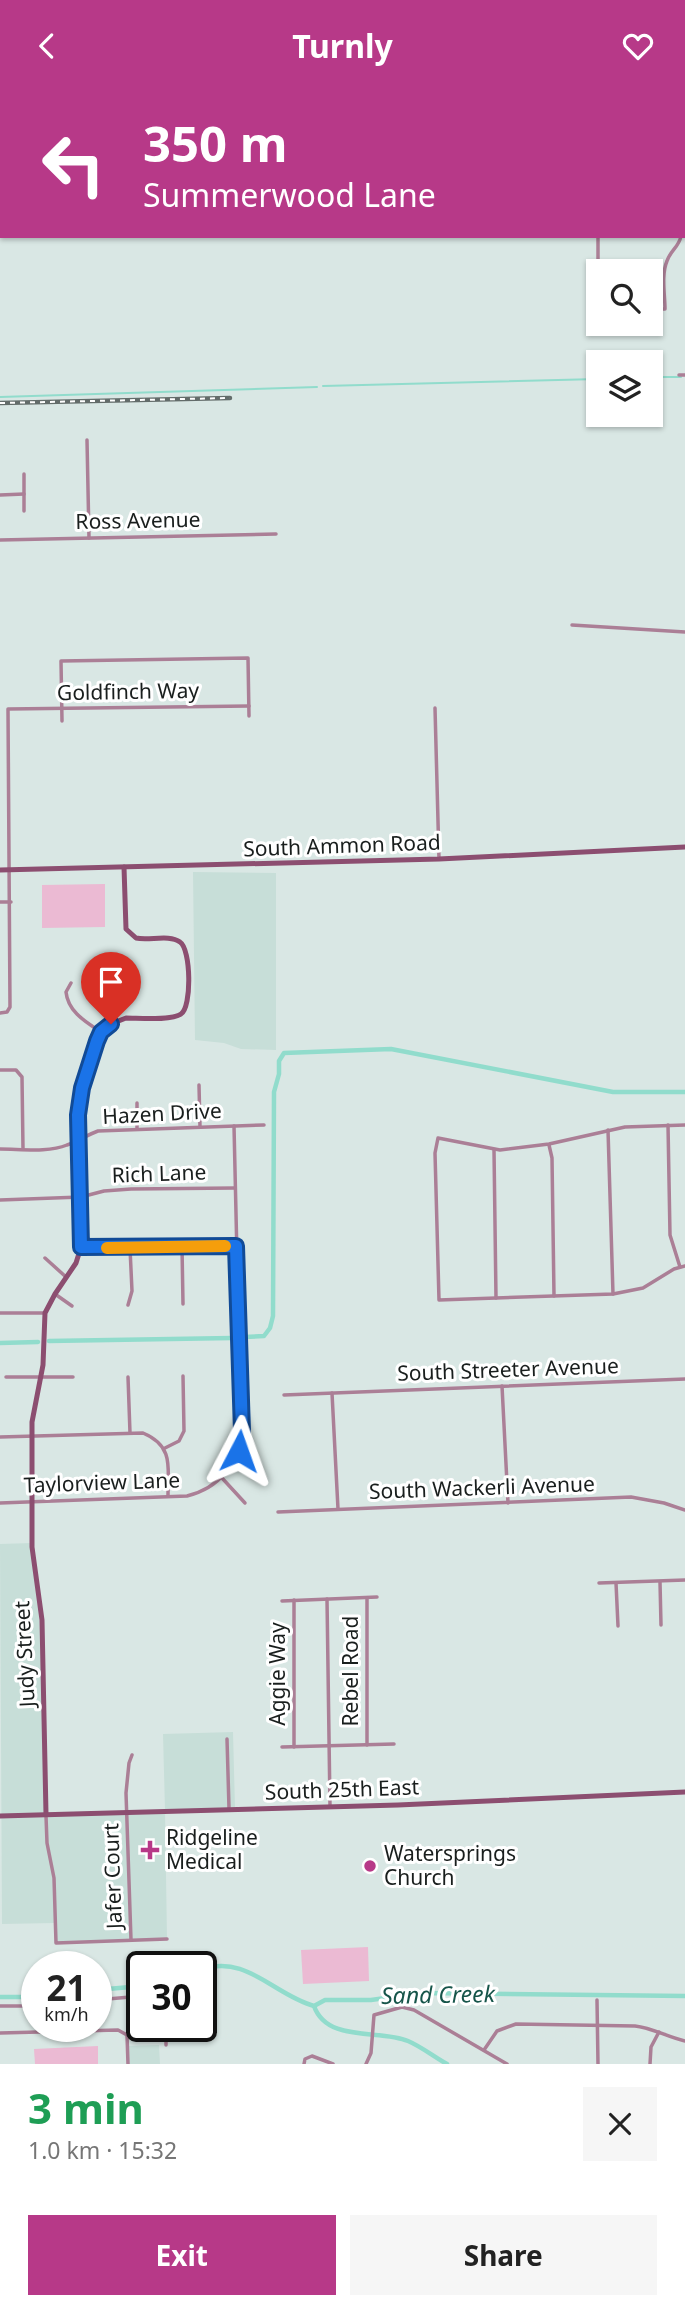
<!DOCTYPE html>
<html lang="en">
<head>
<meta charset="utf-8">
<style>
	:root { --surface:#fff; --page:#f6f6f6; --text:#222; --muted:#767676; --accent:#b73988 }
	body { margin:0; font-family:"Noto Sans",sans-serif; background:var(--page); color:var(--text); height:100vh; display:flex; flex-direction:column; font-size:26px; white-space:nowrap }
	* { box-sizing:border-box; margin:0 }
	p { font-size:23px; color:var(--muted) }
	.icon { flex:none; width:38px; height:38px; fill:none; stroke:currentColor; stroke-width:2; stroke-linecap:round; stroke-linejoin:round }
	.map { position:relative; height:1973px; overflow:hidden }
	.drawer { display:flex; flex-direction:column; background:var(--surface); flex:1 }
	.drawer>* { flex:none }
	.banner { position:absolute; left:0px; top:0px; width:686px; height:147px; box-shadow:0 2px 5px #0004; background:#b73988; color:#fff; overflow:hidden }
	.buttons { position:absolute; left:586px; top:168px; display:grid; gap:14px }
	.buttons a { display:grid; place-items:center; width:77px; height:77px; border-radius:0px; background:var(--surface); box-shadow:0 2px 5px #0004; font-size:35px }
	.speed { position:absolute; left:21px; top:1860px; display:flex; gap:14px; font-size:35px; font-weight:700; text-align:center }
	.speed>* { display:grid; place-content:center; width:91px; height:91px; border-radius:50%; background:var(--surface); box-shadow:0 2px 5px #0004; line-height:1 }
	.speed small { font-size:18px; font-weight:400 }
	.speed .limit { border:4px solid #111; border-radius:10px; background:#fff; color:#111 }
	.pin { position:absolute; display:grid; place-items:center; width:60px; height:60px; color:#fff; margin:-72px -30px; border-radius:50% 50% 50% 0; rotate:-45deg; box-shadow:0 0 7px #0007 }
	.pin .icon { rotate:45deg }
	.me { position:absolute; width:77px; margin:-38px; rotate:4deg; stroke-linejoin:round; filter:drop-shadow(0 0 5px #0008) }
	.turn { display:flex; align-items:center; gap:24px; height:147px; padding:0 28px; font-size:32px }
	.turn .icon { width:91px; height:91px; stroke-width:2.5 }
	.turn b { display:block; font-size:49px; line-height:60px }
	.round { display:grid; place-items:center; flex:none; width:74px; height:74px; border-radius:0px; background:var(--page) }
	.summary { display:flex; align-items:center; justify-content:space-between; height:119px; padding:0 28px }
	h1 { font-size:42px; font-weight:700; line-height:52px; color:#1e9e55 }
	.cta { display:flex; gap:14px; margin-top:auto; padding:14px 28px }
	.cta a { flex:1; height:80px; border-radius:0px; background:var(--accent); color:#fff; font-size:28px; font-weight:700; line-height:80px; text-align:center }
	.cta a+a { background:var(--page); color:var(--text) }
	header { display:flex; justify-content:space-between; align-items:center; height:91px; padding:0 28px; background:var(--accent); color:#fff; font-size:32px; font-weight:700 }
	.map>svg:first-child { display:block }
	.built { fill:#c7ded8 }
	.green { fill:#ebbad3 }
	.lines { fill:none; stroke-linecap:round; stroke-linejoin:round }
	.stream { stroke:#91dccc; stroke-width:2 }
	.canal { stroke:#91dccc; stroke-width:4.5 }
	.street { stroke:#ab7f96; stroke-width:3.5 }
	.secondary { stroke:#8c4e70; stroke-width:5 }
	.rail-casing { stroke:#636c6a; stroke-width:4.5 }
	.rail { stroke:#fff; stroke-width:2; stroke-dasharray:5; stroke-linecap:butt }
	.route-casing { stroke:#114b97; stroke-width:18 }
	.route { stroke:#1a73e8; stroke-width:12 }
	.slow { stroke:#f59e0b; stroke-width:12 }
	.poi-dot { fill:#b73988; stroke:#fff; stroke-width:2.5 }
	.labels { text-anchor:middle; stroke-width:6; stroke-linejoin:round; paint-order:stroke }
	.street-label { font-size:21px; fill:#191e1d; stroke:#fff }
	.poi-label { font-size:21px; fill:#191e1d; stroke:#fff; text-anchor:start }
	.water-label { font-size:23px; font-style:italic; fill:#16554a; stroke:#fff }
</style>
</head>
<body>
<header><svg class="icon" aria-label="back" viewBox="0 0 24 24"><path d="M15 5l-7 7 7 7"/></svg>Turnly<svg class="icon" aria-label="heart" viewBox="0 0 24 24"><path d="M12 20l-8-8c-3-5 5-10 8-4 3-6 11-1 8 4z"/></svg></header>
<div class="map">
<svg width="685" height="1973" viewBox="0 0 685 1973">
	<rect width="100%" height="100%" fill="#d9e7e4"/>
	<g class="built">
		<polygon points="193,781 276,782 276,959 241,958 224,952 195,949"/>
		<polygon points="32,1452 39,1508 46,1723 165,1719 163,1643 233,1641 235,1717 165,1720 167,1848 56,1852 55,1832 2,1833 0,1453"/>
		<polygon points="159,1954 160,1973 128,1973 127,1955"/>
	</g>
	<g class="green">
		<polygon points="105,793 105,836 42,837 42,794"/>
		<polygon points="368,1856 369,1890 303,1893 301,1859"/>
		<polygon points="98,1955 98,1973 35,1973 34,1958"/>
	</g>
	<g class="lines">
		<g class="stream">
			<polyline points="651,286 681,286"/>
			<polyline points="323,295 598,288"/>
			<polyline points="0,306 317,296"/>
		</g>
		<g class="canal">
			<polyline points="244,1246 264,1245 270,1237 273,1225 274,1001 279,983 279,970 284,962 391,958 613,1001 685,1001"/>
			<polyline points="49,1250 232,1247"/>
			<polyline points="0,1252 38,1251"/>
			<path d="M 201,1879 C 245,1862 274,1904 314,1915 L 325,1909 L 371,1909 L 421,1902 L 685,1905"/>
			<polyline points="96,1899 142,1895"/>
			<polyline points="0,1906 25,1906 37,1897"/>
			<path d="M 314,1915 C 327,1952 380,1938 408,1950 C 422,1956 434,1966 447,1973"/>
		</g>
		<g class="street">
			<polyline points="98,2 99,0"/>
			<polyline points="684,30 685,30"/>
			<polyline points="684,141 685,141"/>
			<polyline points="598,145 598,220"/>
			<path d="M 651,218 L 665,218 C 665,204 661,184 667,170 C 670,160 679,156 681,145"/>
			<polyline points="679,284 685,284"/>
			<polyline points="87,349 89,447"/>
			<polyline points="24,383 24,420"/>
			<polyline points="0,404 24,403"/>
			<polyline points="0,449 276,443"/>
			<polyline points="572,534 685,541"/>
			<polyline points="435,617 439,768"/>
			<polyline points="62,630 61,570 248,567 249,625"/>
			<polyline points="0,811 11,811"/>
			<path d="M 71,892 L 66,901 C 68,921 86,931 101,941"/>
			<polyline points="0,922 7,921 10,916 8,618 249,615"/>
			<polyline points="0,979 16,979 22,986 23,1058"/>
			<polyline points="199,994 200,1036"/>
			<polyline points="137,1012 137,1037"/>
			<polyline points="668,1034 670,1144 680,1176"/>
			<polyline points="685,1034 625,1036 549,1053 500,1059 438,1047 435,1062 439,1209 613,1203 643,1197 674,1178 685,1175"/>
			<polyline points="608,1039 613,1203"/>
			<polyline points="549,1054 552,1067 554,1205"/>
			<path d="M 0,1058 C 21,1058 48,1062 67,1054 C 78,1050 87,1044 98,1040 L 264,1034"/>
			<polyline points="494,1059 496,1207"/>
			<polyline points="0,1109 81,1106 104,1100 131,1098 235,1097"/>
			<polyline points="81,1156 236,1155"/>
			<polyline points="182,1156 183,1213"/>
			<polyline points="45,1167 66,1186"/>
			<polyline points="55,1203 72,1215"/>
			<polyline points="128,1214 132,1200 130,1157"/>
			<polyline points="0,1222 45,1222"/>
			<polyline points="6,1286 73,1286"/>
			<polyline points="128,1286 130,1342"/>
			<polyline points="502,1295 508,1412"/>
			<polyline points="332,1302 338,1418"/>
			<polyline points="284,1304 685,1288"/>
			<path d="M 0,1346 L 143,1342 C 174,1355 168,1376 168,1405"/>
			<polyline points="165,1357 179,1350 184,1340 183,1285"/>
			<polyline points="222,1387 245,1412"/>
			<path d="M 0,1412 L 187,1405 C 219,1397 239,1373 241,1340 L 234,1035"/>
			<polyline points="278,1421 631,1406 664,1412 685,1419"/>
			<polyline points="660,1491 661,1534"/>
			<polyline points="599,1492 685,1489"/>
			<polyline points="616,1492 618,1535"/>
			<polyline points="327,1508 330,1715"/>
			<polyline points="294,1509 294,1656"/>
			<polyline points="282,1510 377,1506"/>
			<polyline points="227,1648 229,1717"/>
			<polyline points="367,1654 367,1507"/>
			<polyline points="282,1656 394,1653"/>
			<polyline points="46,1725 47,1752 54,1787 56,1852 167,1848"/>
			<polyline points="131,1849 126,1702 129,1672 132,1664"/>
			<polyline points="96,1909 142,1905"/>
			<polyline points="597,1909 598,1973"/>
			<polyline points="0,1915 22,1915 37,1911"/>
			<polyline points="0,1942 118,1939 127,1944 136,1937 166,1936"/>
			<polyline points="127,1944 128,1973"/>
			<polyline points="166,1954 166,1936"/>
			<path d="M 484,1959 L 497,1940 L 516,1933 L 635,1935 C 653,1937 667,1946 685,1950"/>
			<polyline points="304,1973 305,1968 312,1965 333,1973"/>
			<polyline points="366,1973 371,1962 374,1924 402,1916 414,1919 507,1973"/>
			<polyline points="650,1973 651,1956 659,1941"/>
		</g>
		<g class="secondary">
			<polyline points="0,779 439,768 685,756"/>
			<path d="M 46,1723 L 42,1529 L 32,1456 L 32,1331 L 43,1274 L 45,1222 L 55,1203 L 76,1172 L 81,1156 L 78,1024 L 82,997 L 101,941 L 111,933 L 126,927 C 139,927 171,930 181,923 C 192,916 191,858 180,851 C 169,843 149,850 136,847 L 126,838 L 124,776"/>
			<polyline points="0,1725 398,1714 685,1701"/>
		</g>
		<g class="rail-casing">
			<polyline id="rail" points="0,312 230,307"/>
		</g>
		<use href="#rail" class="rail"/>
	</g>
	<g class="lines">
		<g class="route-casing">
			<polyline id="route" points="111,933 101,941 97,950 82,997 78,1024 81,1156 236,1155 242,1340 239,1360"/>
		</g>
		<use href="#route" class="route"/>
		<polyline class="slow" points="107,1157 225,1155"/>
	</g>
	<g class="poi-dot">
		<path d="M146.5 1748.5h7v7h7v7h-7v7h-7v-7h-7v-7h7z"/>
		<circle cx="370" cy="1775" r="7"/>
	</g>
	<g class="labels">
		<g class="street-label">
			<text transform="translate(138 430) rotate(-1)" y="7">Ross Avenue</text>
			<text transform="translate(128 601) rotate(-1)" y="7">Goldfinch Way</text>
			<text transform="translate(342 755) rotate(-2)" y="7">South Ammon Road</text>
			<text transform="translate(162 1023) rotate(-3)" y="7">Hazen Drive</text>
			<text transform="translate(159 1083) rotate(-2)" y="7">Rich Lane</text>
			<text transform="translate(508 1279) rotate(-2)" y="7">South Streeter Avenue</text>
			<text transform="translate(102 1392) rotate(-2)" y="7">Taylorview Lane</text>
			<text transform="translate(482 1397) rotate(-2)" y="7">South Wackerli Avenue</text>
			<text transform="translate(25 1563) rotate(-93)" y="7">Judy Street</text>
			<text transform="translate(351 1580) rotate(-90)" y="7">Rebel Road</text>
			<text transform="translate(278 1583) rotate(-90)" y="7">Aggie Way</text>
			<text transform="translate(342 1699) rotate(-2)" y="7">South 25th East</text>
			<text transform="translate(113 1785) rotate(-92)" y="7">Jafer Court</text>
		</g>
		<g class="poi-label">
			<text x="166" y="1754">Ridgeline<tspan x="166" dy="24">Medical</tspan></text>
			<text x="384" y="1770">Watersprings<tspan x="384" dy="24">Church</tspan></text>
		</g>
		<g class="water-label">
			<text transform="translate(438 1904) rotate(-1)" y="8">Sand Creek</text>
		</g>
	</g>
</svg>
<div class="buttons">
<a><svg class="icon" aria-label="search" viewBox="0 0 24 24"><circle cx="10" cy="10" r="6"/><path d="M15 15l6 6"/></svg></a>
<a><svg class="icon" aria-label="layers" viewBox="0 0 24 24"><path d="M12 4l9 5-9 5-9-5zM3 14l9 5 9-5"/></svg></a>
</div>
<div class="speed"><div>21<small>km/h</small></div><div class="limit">30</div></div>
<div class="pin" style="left:111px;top:933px;background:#d93025"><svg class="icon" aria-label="arrive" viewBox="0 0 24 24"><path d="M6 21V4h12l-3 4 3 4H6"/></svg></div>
<svg class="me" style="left:239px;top:1360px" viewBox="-20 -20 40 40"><path d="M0-17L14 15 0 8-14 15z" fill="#1a73e8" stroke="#fff" stroke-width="4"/></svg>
<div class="banner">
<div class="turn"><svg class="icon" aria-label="left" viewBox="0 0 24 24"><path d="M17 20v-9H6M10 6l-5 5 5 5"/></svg><div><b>350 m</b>Summerwood Lane</div></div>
</div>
</div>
<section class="drawer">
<div class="summary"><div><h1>3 min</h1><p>1.0 km · 15:32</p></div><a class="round"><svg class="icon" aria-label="close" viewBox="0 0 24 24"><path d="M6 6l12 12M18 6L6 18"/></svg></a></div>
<div class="cta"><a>Exit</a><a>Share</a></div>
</section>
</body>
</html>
